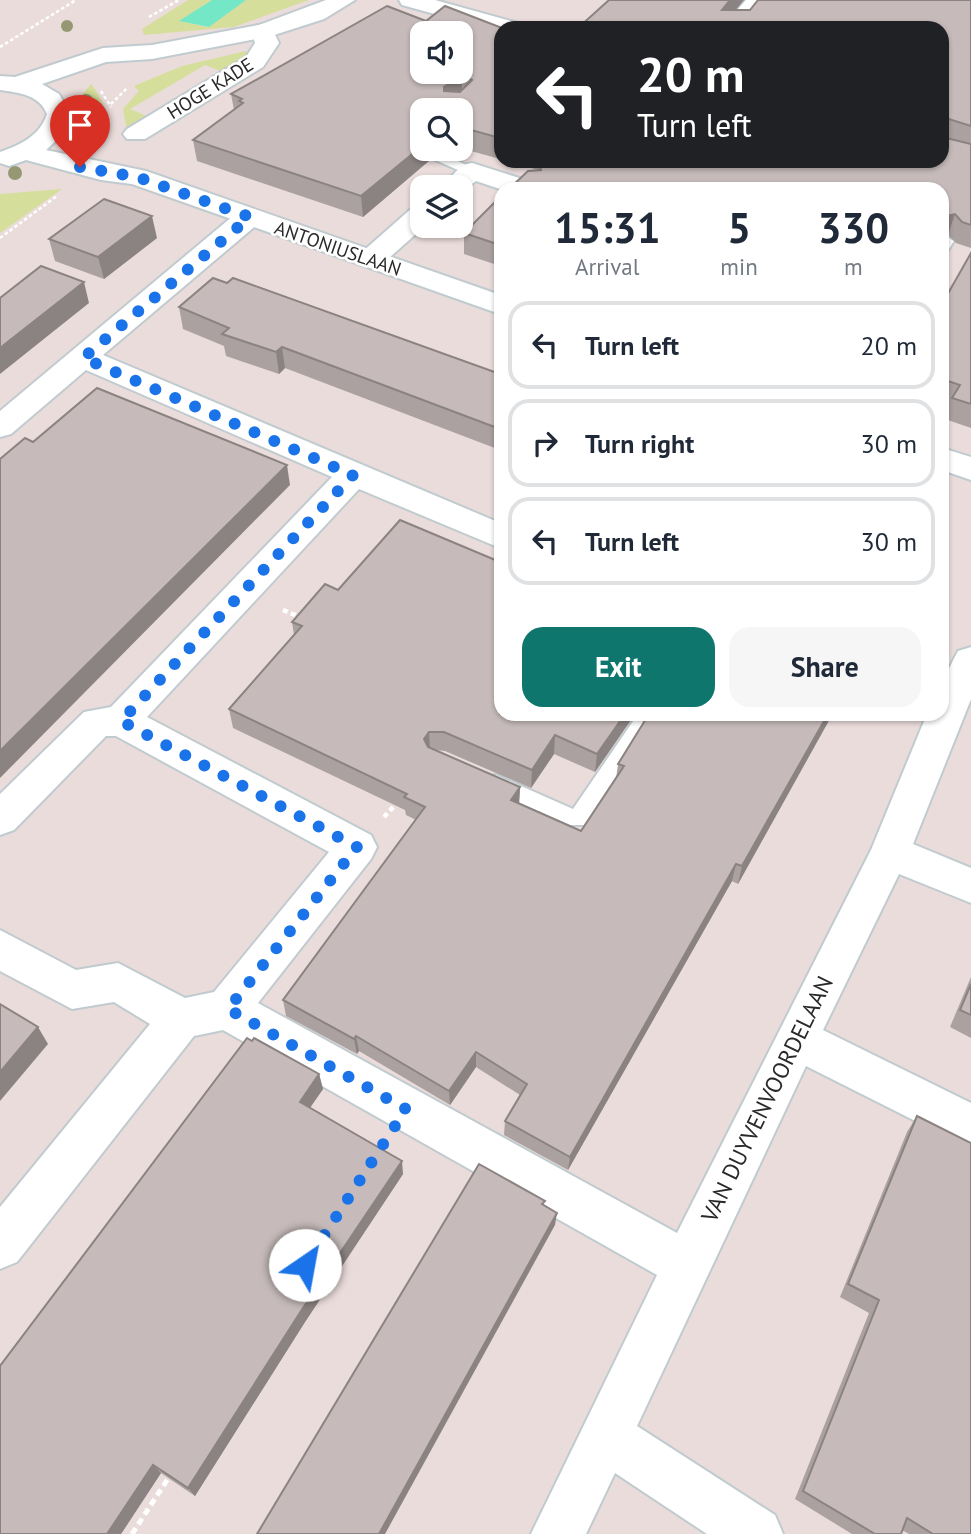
<!DOCTYPE html>
<html lang="en">
<head>
<meta charset="utf-8">
<style>
	:root { --surface:#fff; --page:#f6f6f7; --text:#1f2937; --muted:#747a83; --line:#e0e1e3; --accent:#0f766e }
	body { margin:0; font-family:"PT Sans",sans-serif; background:var(--page); color:var(--text); height:100vh; display:flex; flex-direction:column; font-size:26px; white-space:nowrap }
	* { box-sizing:border-box; margin:0 }
	p { font-size:23px; color:var(--muted) }
	.icon { flex:none; width:38px; height:38px; fill:none; stroke:currentColor; stroke-width:2; stroke-linecap:round; stroke-linejoin:round }
	.map { position:relative; flex:1; overflow:hidden }
	.details { position:absolute; left:494px; top:182px; width:455px; height:539px; display:flex; flex-direction:column; background:var(--surface); border-radius:21px; box-shadow:0 2px 5px #0004 }
	.details>* { flex:none }
	.banner { position:absolute; left:494px; top:21px; width:455px; height:147px; border-radius:21px; box-shadow:0 2px 5px #0004; background:#202124; color:#fff; overflow:hidden }
	.fabs { position:absolute; left:410px; top:21px; display:grid; gap:14px }
	.fabs a { display:grid; place-items:center; width:63px; height:63px; border-radius:14px; background:var(--surface); box-shadow:0 2px 5px #0004; font-size:35px }
	.pin { position:absolute; display:grid; place-items:center; width:60px; height:60px; color:#fff; margin:-72px -30px; border-radius:50% 50% 50% 0; rotate:-45deg; box-shadow:0 0 7px #0007 }
	.pin .icon { rotate:45deg }
	.me { position:absolute; width:77px; margin:-38px; rotate:33deg; stroke-linejoin:round; filter:drop-shadow(0 0 5px #0008) }
	.turn { display:flex; align-items:center; gap:24px; height:147px; padding:0 28px; font-size:32px }
	.turn .icon { width:91px; height:91px; stroke-width:2.5 }
	.turn b { display:block; font-size:49px; line-height:60px }
	.eta { display:flex; justify-content:space-evenly; align-items:center; height:119px; text-align:center }
	.eta b { font-size:42px; font-weight:700; line-height:49px }
	.action { display:flex; gap:14px; margin-top:auto; padding:14px 28px }
	.action a { flex:1; height:80px; border-radius:21px; background:var(--accent); color:#fff; font-size:28px; font-weight:700; line-height:80px; text-align:center }
	.action a+a { background:var(--page); color:var(--text) }
	ul { padding:0; list-style:none }
	li { display:flex; align-items:center; gap:21px; height:88px; margin:0 14px 10px; padding:0 14px; border:4px solid var(--line); border-radius:21px }
	li div { flex:1 }
	li b { display:block; font-size:26px }
	li em { font-style:normal }
	.map>svg:first-child { display:block }
	.green { fill:#d6de9b }
	.water { fill:#74e7c7 }
	.lines { fill:none; stroke-linecap:round; stroke-linejoin:round }
	.lane-casing { stroke:#c0cbcf; stroke-width:4 }
	.street-casing { stroke:#c0cbcf; stroke-width:4 }
	.secondary-casing { stroke:#c0cbcf; stroke-width:4 }
	.path-far2 { stroke:#fff; stroke-width:2.5; stroke-dasharray:3.5 2.5; stroke-linecap:butt }
	.path-far1 { stroke:#fff; stroke-width:4.5; stroke-dasharray:5 3.5; stroke-linecap:butt }
	.path { stroke:#fff; stroke-width:5; stroke-dasharray:7 4.5; stroke-linecap:butt }
	.lane { fill:#fff; fill-rule:evenodd }
	.street { fill:#fff; fill-rule:evenodd }
	.secondary { fill:#fff; fill-rule:evenodd }
	.tree { fill:#959873 }
	.wall { fill:#aaa1a0 }
	.shaded-wall { fill:#8b8382 }
	.building { fill:#c6bbba; stroke:#8b8382; stroke-width:2; fill-rule:evenodd }
	.route { stroke:#1a73e8; stroke-width:12; stroke-dasharray:0 21.6 }
	.labels { text-anchor:middle; stroke-width:5; stroke-linejoin:round; paint-order:stroke }
	.far-street-label { font-size:19px; fill:#292929; stroke:#fff }
	.street-label { font-size:23px; fill:#292929; stroke:#fff }
</style>
</head>
<body>
<div class="map">
<svg width="971" height="1534" viewBox="0 0 971 1534">
	<rect width="100%" height="100%" fill="#eadcdb"/>
	<g class="green">
		<polygon points="188,0 212,0 180,21 208,27 246,0 309,0 234,27 144,35 142,29"/>
		<polygon points="246,51 249,55 223,72 205,65 130,109 149,117 127,131 123,109 139,91 134,86 182,66"/>
		<path d="M 91,84 C 107,104 111,122 91,141 L 77,128 L 77,101 Z"/>
		<polygon points="62,189 0,233 0,194"/>
	</g>
	<polygon class="water" points="212,0 246,0 209,27 179,21"/>
	<g class="lines">
		<g class="lane-casing">
			<g id="lane">
				<polygon points="422,145 422,149 432,149 479,171 467,174 417,152 416,149"/>
				<polygon points="947,237 954,241 947,252 942,253 942,239"/>
				<polygon points="638,714 657,714 584,825 570,825 489,789 486,783 489,777 496,775 573,809"/>
			</g>
		</g>
		<g class="street-casing">
			<g id="street">
				<polygon points="399,0 435,0 518,23 522,28 500,28 500,32 402,5"/>
				<polygon points="746,0 769,0 745,28 721,28"/>
				<polygon points="263,24 271,26 279,43 263,67 145,139 127,139 123,134 127,129 246,57 255,43 251,31 255,26"/>
				<polygon points="472,163 535,183 539,189 500,189 476,181 460,193 460,187 440,187 463,165"/>
				<polygon points="422,206 422,226 425,226 381,265 361,265 357,259 361,253 412,208"/>
				<path d="M 249,209 L 259,211 L 262,217 L 259,223 L 103,355 L 500,523 L 500,548 L 359,489 L 147,717 L 371,835 L 377,847 L 371,859 L 258,1003 L 677,1233 L 871,850 L 927,714 L 942,714 C 942,684 944,677 958,651 L 971,647 L 971,699 L 913,844 L 971,868 L 971,903 L 899,874 L 823,1030 L 971,1103 L 971,1149 L 806,1066 L 637,1426 L 775,1515 L 783,1534 L 707,1534 L 615,1473 L 586,1534 L 531,1534 L 657,1275 L 223,1030 L 194,1036 L 17,1262 L 0,1269 L 0,1207 L 150,1024 L 114,1002 L 72,1009 L 0,971 L 0,930 L 76,970 L 118,963 L 185,998 L 214,992 L 329,852 L 116,736 L 106,736 L 14,830 L 0,835 L 0,794 L 84,712 L 111,707 L 332,477 L 86,370 L 11,434 L 0,437 L 0,411 L 239,211 Z"/>
			</g>
		</g>
		<g class="secondary-casing">
			<g id="secondary">
				<path d="M 326,0 L 355,0 L 324,19 L 271,36 L 152,59 L 106,62 L 42,84 L 59,94 L 71,114 L 61,136 L 46,150 L 146,171 L 500,295 L 500,314 L 132,184 L 101,180 L 26,160 L 9,166 L 0,163 L 0,152 C 20,145 40,136 47,114 C 39,94 19,93 0,90 L 0,76 L 15,77 L 103,48 L 152,45 L 259,25 Z"/>
				<polygon points="942,448 971,457 971,480 942,470"/>
			</g>
		</g>
		<g class="path-far2">
			<polyline points="149,17 179,0"/>
			<polyline points="0,47 76,0"/>
			<polyline points="101,91 111,107"/>
			<polyline points="111,104 128,87"/>
			<polyline points="0,238 57,196"/>
		</g>
		<g class="path-far1">
			<polyline points="283,610 300,617"/>
			<polyline points="384,817 397,803"/>
		</g>
		<polyline class="path" points="132,1534 171,1474"/>
		<use href="#lane" class="lane"/>
		<use href="#street" class="street"/>
		<use href="#secondary" class="secondary"/>
	</g>
	<g class="tree">
		<circle cx="67" cy="26" r="6"/>
		<circle cx="86" cy="101" r="7"/>
		<circle cx="88" cy="124" r="7"/>
		<circle cx="15" cy="173" r="7"/>
	</g>
	<g class="wall">
		<polygon points="971,0 971,248 956,243 948,235 942,237 942,189 538,170 507,161 942,161 736,10"/>
		<polygon points="426,21 500,28 500,159 460,148 460,110 422,110 422,149 430,160 363,217 197,161 193,140 234,110 231,94"/>
		<polygon points="500,197 500,266 464,254 464,233"/>
		<polygon points="157,238 104,279 55,261 49,239"/>
		<polygon points="971,253 971,428 945,419 949,405 942,402 942,304"/>
		<polygon points="179,307 500,374 500,450 285,368 279,374 226,356 224,346 183,329"/>
		<polygon points="292,622 500,714 635,714 595,772 554,754 531,788 445,751 435,750 520,787 519,804 581,831 616,779 618,764 649,714 832,714 738,884 732,881 568,1170 504,1135 505,1121 520,1095 476,1067 450,1105 359,1051 357,1054 286,1016 283,1000 416,820 406,815 405,810 233,728 229,709 294,635"/>
		<polygon points="971,977 971,1038 950,1027"/>
		<polygon points="319,1074 323,1089 310,1108 403,1174 305,1322 195,1496 161,1473 121,1534"/>
		<polygon points="917,1116 971,1534 909,1534 902,1530 901,1534 852,1534 795,1499 869,1313 840,1297 907,1132"/>
	</g>
	<g class="shaded-wall">
		<polygon points="730,0 744,0 721,28 722,10"/>
		<polygon points="462,74 462,95 444,91 444,87"/>
		<polygon points="422,122 422,143 414,148 413,127"/>
		<polygon points="422,146 422,149 429,149 430,160 363,217 361,196"/>
		<polygon points="955,214 948,235 942,237 942,232 946,216"/>
		<polygon points="152,216 157,238 104,279 98,257"/>
		<polygon points="84,282 89,303 0,374 0,348"/>
		<polygon points="282,347 285,368 279,374 276,352"/>
		<polygon points="287,465 290,485 0,778 0,751"/>
		<polygon points="625,714 635,714 595,772 597,754"/>
		<polygon points="828,714 832,714 831,717 738,884 742,866"/>
		<polygon points="429,732 430,750 424,739"/>
		<polygon points="555,735 554,754 531,788 532,770"/>
		<polygon points="520,787 519,805 511,800"/>
		<polygon points="736,864 732,881 568,1170 570,1157"/>
		<polygon points="38,1027 48,1044 0,1101 0,1072"/>
		<polygon points="356,1036 359,1051 357,1054 354,1039"/>
		<polygon points="476,1052 476,1067 450,1105 449,1091"/>
		<polygon points="319,1074 323,1089 304,1116 300,1102"/>
		<polygon points="402,1161 403,1174 305,1322 195,1496 188,1488 301,1311"/>
		<polygon points="557,1213 555,1225 385,1534 379,1534"/>
		<polygon points="153,1465 161,1473 121,1534 107,1534"/>
	</g>
	<g class="building">
		<polygon points="609,0 730,0 722,10 750,10 758,0 971,0 971,126 946,118 946,138 971,144 971,225 962,222 955,214 946,216 942,215 942,189 509,189 528,171 541,170 538,161 942,161 942,28 578,28"/>
		<path d="M 387,6 L 426,21 L 445,6 L 502,28 L 500,28 L 500,138 L 460,127 L 460,110 L 422,110 L 422,122 L 413,127 L 414,132 L 422,136 L 422,146 L 361,196 L 193,140 L 243,103 L 239,101 L 242,99 L 231,94 ZM 422,33 L 460,33 L 460,72 L 422,72 ZM 462,74 L 472,80 L 460,92 L 444,91 L 444,87 Z"/>
		<polygon points="500,197 500,245 464,233"/>
		<polygon points="104,199 152,216 98,257 49,239"/>
		<polygon points="971,253 971,404 952,398 960,385 942,379 942,304"/>
		<polygon points="41,266 84,282 0,348 0,298"/>
		<polygon points="213,278 227,283 233,278 500,374 500,429 282,347 276,352 222,334 229,328 179,307"/>
		<polygon points="97,388 287,465 0,751 0,459 25,438 33,442"/>
		<polygon points="400,520 500,562 500,714 625,714 597,754 555,735 532,770 444,732 429,732 424,739 428,747 520,787 511,800 581,831 624,766 618,764 649,714 828,714 742,866 736,864 570,1157 505,1121 527,1084 476,1052 449,1091 356,1036 354,1039 283,1000 425,807 404,797 407,794 229,709 302,626 292,622 325,584 338,590"/>
		<polygon points="971,984 971,1015 960,1010"/>
		<polygon points="0,1004 38,1027 0,1072"/>
		<polygon points="247,1038 252,1041 254,1038 319,1074 300,1102 402,1161 301,1311 188,1488 153,1465 107,1534 0,1534 0,1366"/>
		<polygon points="917,1116 971,1143 971,1534 933,1534 907,1518 901,1534 875,1534 803,1491 879,1300 848,1284"/>
		<polygon points="479,1164 545,1201 542,1204 557,1213 379,1534 257,1534"/>
	</g>
	<g class="lines">
		<polyline class="route" points="80,167 137,177 250,217 83,358 353,475 121,721 357,847 228,1009 406,1109 305,1265"/>
	</g>
	<g class="labels">
		<g class="far-street-label">
			<text transform="translate(210 88) rotate(-32)" y="7">HOGE KADE</text>
			<text transform="translate(338 248) rotate(19)" y="7">ANTONIUSLAAN</text>
		</g>
		<g class="street-label">
			<text transform="translate(767 1099) rotate(-64)" y="8">VAN DUYVENVOORDELAAN</text>
		</g>
	</g>
</svg>
<div class="fabs">
<a><svg class="icon" aria-label="sound" viewBox="0 0 24 24"><path d="M4 9h4l5-4v14l-5-4H4zM17 9q2 3 0 6"/></svg></a>
<a><svg class="icon" aria-label="search" viewBox="0 0 24 24"><circle cx="10" cy="10" r="6"/><path d="M15 15l6 6"/></svg></a>
<a><svg class="icon" aria-label="layers" viewBox="0 0 24 24"><path d="M12 4l9 5-9 5-9-5zM3 14l9 5 9-5"/></svg></a>
</div>
<div class="pin" style="left:80px;top:167px;background:#d93025"><svg class="icon" aria-label="arrive" viewBox="0 0 24 24"><path d="M6 21V4h12l-3 4 3 4H6"/></svg></div>
<svg class="me" style="left:305px;top:1265px" viewBox="-20 -20 40 40"><circle r="19" fill="#fff"/><path d="M0-13L10 11 0 6-10 11z" fill="#1a73e8"/></svg>
<div class="banner">
<div class="turn"><svg class="icon" aria-label="left" viewBox="0 0 24 24"><path d="M17 20v-9H6M10 6l-5 5 5 5"/></svg><div><b>20 m</b>Turn left</div></div>
</div>
<section class="details">
<div class="eta">
<div><b>15:31</b><p>Arrival</p></div>
<div><b>5</b><p>min</p></div>
<div><b>330</b><p>m</p></div>
</div>
<ul>
<li><svg class="icon" aria-label="left" viewBox="0 0 24 24"><path d="M17 20v-9H6M10 6l-5 5 5 5"/></svg><div><b>Turn left</b></div><em>20 m</em></li>
<li><svg class="icon" aria-label="right" viewBox="0 0 24 24"><path d="M7 20v-9h11M14 6l5 5-5 5"/></svg><div><b>Turn right</b></div><em>30 m</em></li>
<li><svg class="icon" aria-label="left" viewBox="0 0 24 24"><path d="M17 20v-9H6M10 6l-5 5 5 5"/></svg><div><b>Turn left</b></div><em>30 m</em></li>
</ul>
<div class="action"><a>Exit</a><a>Share</a></div>
</section>
</div>
</body>
</html>
